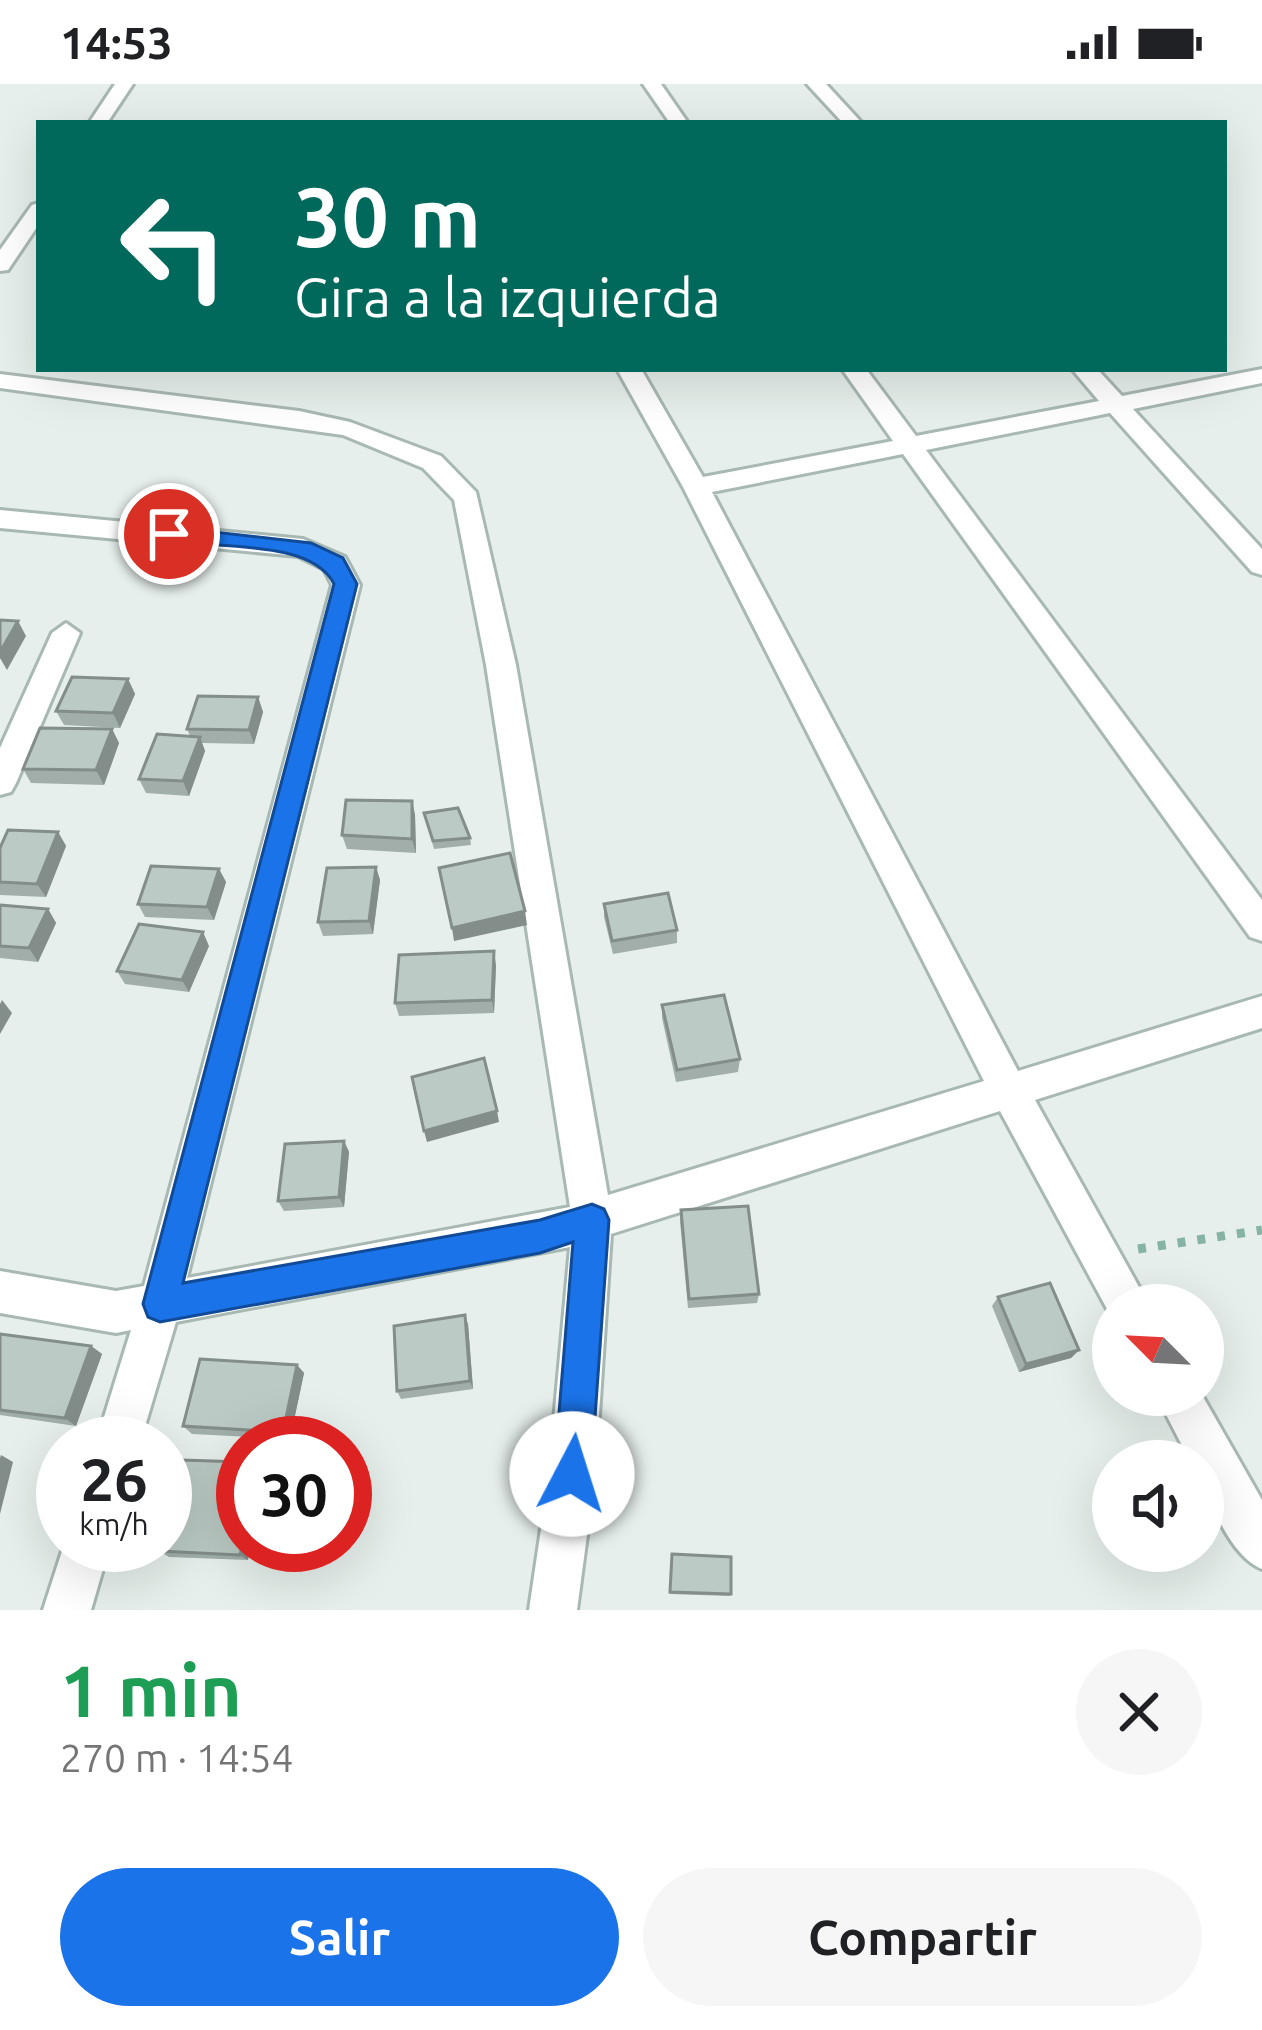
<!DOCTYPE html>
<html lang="es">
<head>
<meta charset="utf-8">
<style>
	:root { --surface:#fff; --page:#f6f6f6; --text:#202124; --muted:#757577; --accent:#1a73e8 }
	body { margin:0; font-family:Ubuntu,sans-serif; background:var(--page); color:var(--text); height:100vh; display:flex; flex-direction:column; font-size:45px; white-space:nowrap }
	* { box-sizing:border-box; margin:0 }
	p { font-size:39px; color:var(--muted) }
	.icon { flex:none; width:66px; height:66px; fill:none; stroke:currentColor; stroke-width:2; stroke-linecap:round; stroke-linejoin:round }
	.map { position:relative; height:1526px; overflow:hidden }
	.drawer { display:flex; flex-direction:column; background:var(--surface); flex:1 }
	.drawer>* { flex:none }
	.hud { position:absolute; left:36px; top:36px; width:1191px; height:252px; border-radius:0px; box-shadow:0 12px 48px #0002; background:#00695c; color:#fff; overflow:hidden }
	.needle { width:78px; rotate:294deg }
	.fabs { position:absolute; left:1092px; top:1200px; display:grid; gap:24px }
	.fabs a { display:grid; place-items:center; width:132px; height:132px; border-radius:50%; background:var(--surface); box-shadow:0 12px 48px #0002; font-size:60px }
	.speed { position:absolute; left:36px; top:1332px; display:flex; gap:24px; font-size:60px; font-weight:700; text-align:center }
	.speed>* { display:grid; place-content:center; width:156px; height:156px; border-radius:50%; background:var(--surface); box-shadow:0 12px 48px #0002; line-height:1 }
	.speed small { font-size:30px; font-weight:400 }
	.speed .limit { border:18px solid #d22; background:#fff; color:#111 }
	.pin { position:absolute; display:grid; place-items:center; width:102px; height:102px; color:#fff; margin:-51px; border:6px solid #fff; border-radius:50%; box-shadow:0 3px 12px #0007 }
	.me { position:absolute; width:132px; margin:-66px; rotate:5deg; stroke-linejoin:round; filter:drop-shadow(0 0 9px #0008) }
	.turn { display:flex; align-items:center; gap:42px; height:252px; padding:0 60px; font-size:54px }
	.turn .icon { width:156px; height:156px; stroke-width:2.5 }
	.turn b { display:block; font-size:84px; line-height:102px }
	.round { display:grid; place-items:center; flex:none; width:126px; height:126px; border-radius:63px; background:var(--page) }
	.headline { display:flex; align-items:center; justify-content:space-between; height:204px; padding:0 60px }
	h1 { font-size:72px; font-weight:600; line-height:90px; color:#1e9e55 }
	.cta { display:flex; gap:24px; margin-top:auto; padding:24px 60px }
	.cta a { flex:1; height:138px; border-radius:72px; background:var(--accent); color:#fff; font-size:48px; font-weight:600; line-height:138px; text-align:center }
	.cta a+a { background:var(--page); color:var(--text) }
	.status { display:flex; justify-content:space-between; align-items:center; height:84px; padding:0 60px; background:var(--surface); direction:ltr }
	.status svg { height:33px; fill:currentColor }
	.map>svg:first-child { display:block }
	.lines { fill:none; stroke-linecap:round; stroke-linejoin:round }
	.minor-casing { stroke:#a8b8b2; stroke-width:6 }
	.path { stroke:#86b3a5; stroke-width:9; stroke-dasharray:8 12; stroke-linecap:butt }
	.minor { fill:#fff; fill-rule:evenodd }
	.wall { fill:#a1aea9 }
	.shaded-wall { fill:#838d89 }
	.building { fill:#bbcac4; stroke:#838d89; stroke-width:3 }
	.route { fill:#1a73e8; stroke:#114b97; stroke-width:3 }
</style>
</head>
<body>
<div class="status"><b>14:53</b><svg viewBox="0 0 49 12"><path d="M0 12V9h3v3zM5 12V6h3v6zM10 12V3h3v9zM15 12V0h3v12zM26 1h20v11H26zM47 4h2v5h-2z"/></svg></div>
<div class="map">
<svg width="1262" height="1526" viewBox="0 0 1262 1526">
	<rect width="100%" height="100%" fill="#e6efeb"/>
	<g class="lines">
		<g class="minor-casing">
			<g id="minor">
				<polygon points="115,0 133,0 107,39 89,39"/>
				<polygon points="643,0 661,0 688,39 670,39"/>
				<polygon points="807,0 826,0 862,39 843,39"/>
				<polygon points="39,119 39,140 8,186 0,187 0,166 32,121"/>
				<polygon points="617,285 641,285 703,393 893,357 842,285 866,285 916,352 1099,317 1072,285 1097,285 1122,312 1262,285 1262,299 1133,325 1262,465 1262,491 1252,488 1110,329 926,366 1262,816 1262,857 1250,853 903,370 712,408 1018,987 1262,912 1262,944 1035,1016 1149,1221 1113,1221 1113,1236 1000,1027 611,1150 595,1391 577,1526 529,1526 549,1391 570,1163 176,1238 140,1359 96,1359 131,1246 116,1249 0,1229 0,1187 116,1207 144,1202 332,501 324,485 298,472 0,444 0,426 303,455 345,473 360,501 187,1194 570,1123 486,581 454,416 423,384 343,351 0,304 0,290 299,327 350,338 441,372 476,408 516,581 608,1111 984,997 683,403"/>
				<polygon points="66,539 80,549 16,699 11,708 0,711 0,664 52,549"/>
				<path d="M 1156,1311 L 1202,1311 L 1262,1416 L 1262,1485 C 1230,1472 1203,1411 1203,1377 L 1190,1377 Z"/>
				<polygon points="64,1461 110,1461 91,1526 43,1526"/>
			</g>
		</g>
		<polyline class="path" points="1138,1165 1262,1146"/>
		<use href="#minor" class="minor"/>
	</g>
	<g class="wall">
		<polygon points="128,595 135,610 120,644 64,641 56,627"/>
		<polygon points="258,613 263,628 254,660 202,659 205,667 189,712 146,709 139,695 190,652 187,645"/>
		<polygon points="112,645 119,659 104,701 31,699 23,685"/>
		<polygon points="412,717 415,731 416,769 347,765 342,751"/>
		<polygon points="424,729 470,754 471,761 434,765"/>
		<polygon points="58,748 66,762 46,813 0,811 0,764"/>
		<polygon points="376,783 380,796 373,850 323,852 318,838"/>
		<polygon points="219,785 226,798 214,836 145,833 138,820"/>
		<polygon points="604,820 677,846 677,859 613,870 604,833"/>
		<polygon points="0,821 48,825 56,839 38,878 0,874"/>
		<polygon points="209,862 189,908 125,900 117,887"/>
		<polygon points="496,881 494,929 399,932 395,919"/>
		<polygon points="662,921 740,975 738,988 676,998 662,934"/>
		<polygon points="344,1057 349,1068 344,1123 284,1127 278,1117"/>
		<polygon points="681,1126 759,1210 757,1219 688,1224 680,1137"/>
		<polygon points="998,1213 1079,1266 1071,1274 1019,1288 992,1222"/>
		<polygon points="468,1240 473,1305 401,1315 397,1307"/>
		<polygon points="0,1250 91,1262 102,1270 76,1342 0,1331"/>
		<polygon points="297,1281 304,1289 290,1355 192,1350 183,1342"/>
		<polygon points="181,1376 248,1476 169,1473 159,1467"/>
		<polygon points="672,1470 731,1510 730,1512 670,1510"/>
	</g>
	<g class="shaded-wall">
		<polygon points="18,537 26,552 7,586 0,574 0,568"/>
		<polygon points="128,595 135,610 120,644 113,629"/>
		<polygon points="258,613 263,628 254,660 249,646"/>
		<polygon points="112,645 119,659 104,701 96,686"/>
		<polygon points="200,653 205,667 189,712 183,697"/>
		<polygon points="412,717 415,731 416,769 412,755"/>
		<polygon points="58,748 66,762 46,813 37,800"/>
		<polygon points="376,783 380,796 373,850 369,837"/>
		<polygon points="219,785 226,798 214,836 207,823"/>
		<polygon points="48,825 56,839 38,878 29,864"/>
		<polygon points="525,827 527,841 454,857 452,844"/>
		<polygon points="203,848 209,862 189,908 182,896"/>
		<polygon points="494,867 496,881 494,929 492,916"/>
		<polygon points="2,916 12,929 0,950 0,920"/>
		<polygon points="497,1027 499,1038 427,1058 424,1047"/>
		<polygon points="344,1057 349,1068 344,1123 339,1113"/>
		<polygon points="465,1231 468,1240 473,1305 470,1297"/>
		<polygon points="91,1262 102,1270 76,1342 65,1334"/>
		<polygon points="1079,1266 1071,1274 1019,1288 1026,1280"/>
		<polygon points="297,1281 304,1289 290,1355 283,1348"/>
		<polygon points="1,1371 13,1378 0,1430 0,1374"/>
		<polygon points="243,1461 251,1461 248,1476 240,1471"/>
	</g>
	<g class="building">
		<polygon points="0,536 18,537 0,568"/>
		<polygon points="72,593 128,595 113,629 56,627"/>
		<polygon points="198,612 258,613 249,646 187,645"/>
		<polygon points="40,644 112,645 96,686 23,685"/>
		<polygon points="157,650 200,653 183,697 139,695"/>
		<polygon points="346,716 412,717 412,755 342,751"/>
		<polygon points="458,724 470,754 433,757 424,729"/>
		<polygon points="8,746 58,748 37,800 0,798 0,764"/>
		<polygon points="510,769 525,827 452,844 439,784"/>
		<polygon points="151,782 219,785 207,823 138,820"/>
		<polygon points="376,783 369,837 318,838 327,784"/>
		<polygon points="668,809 677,846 612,857 604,820"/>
		<polygon points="0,821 48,825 29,864 0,862"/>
		<polygon points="139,840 203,848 182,896 117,887"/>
		<polygon points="494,867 492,916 395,919 399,871"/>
		<polygon points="724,911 740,975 677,986 662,921"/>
		<polygon points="484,974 497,1027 424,1047 412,993"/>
		<polygon points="344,1057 339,1113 278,1117 285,1060"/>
		<polygon points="748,1122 759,1210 689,1215 681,1126"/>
		<polygon points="1050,1199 1079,1266 1026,1280 998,1213"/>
		<polygon points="465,1231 470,1297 397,1307 394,1242"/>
		<polygon points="0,1250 91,1262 65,1334 0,1326"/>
		<polygon points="200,1275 297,1281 283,1348 183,1342"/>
		<polygon points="181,1376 243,1378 243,1458 240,1471 159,1467 161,1461 165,1461 165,1444"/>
		<polygon points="672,1470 731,1473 731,1510 670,1508"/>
	</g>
	<path class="route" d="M 169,443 L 311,459 L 343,474 L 357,500 L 183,1199 L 540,1136 L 592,1120 L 604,1125 L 609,1136 L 591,1390 L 586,1404 L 572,1409 L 559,1404 L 554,1390 L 573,1158 L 540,1169 L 160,1238 L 148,1233 L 143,1220 L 334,500 C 311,453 208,466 161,455 L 158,450 Z"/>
</svg>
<div class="fabs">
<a><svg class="needle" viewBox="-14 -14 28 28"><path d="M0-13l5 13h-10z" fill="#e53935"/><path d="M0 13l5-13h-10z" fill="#757577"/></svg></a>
<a><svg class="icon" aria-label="sound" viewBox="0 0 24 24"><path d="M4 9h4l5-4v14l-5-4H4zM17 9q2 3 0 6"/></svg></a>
</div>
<div class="speed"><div>26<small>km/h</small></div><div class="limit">30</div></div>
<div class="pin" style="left:169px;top:450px;background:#d93025"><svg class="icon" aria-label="arrive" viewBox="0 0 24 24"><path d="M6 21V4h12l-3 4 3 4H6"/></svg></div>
<svg class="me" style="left:572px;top:1390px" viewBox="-20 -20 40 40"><circle r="19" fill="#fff"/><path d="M0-13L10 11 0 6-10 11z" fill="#1a73e8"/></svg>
<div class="hud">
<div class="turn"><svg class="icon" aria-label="left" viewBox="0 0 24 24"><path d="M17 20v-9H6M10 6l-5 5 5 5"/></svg><div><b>30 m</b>Gira a la izquierda</div></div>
</div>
</div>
<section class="drawer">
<div class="headline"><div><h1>1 min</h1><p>270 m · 14:54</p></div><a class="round"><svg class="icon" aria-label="close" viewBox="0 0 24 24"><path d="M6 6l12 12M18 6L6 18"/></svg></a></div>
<div class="cta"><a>Salir</a><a>Compartir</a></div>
</section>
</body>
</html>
